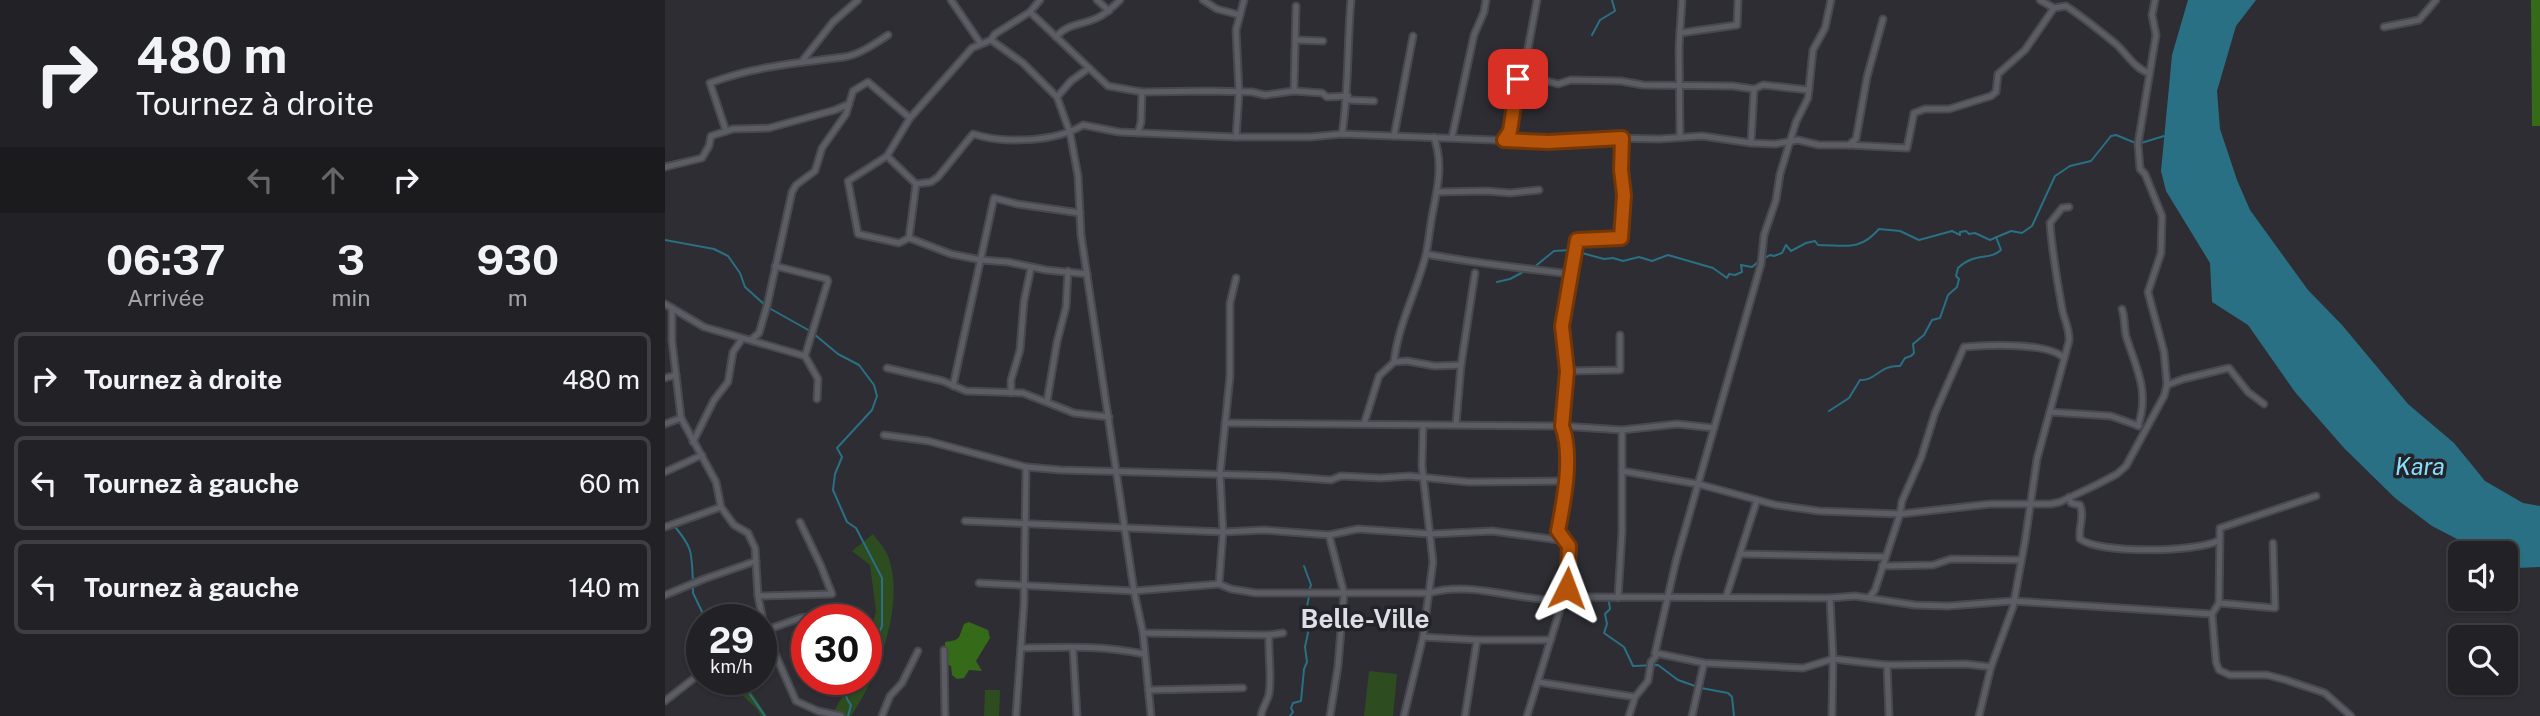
<!DOCTYPE html>
<html lang="fr">
<head>
<meta charset="utf-8">
<style>
	:root { --surface:#222226; --page:#2a2a2e; --text:#f1f3f6; --muted:#a2a4a7; --line:#3f3f43 }
	body { margin:0; font-family:"Public Sans",sans-serif; background:var(--page); color:var(--text); height:100vh; display:flex; flex-direction:column; font-size:26px; white-space:nowrap }
	* { box-sizing:border-box; margin:0 }
	p { font-size:23px; color:var(--muted) }
	.icon { flex:none; width:38px; height:38px; fill:none; stroke:currentColor; stroke-width:2; stroke-linecap:round; stroke-linejoin:round }
	.map { position:relative; flex:1; overflow:hidden }
	.sheet { display:flex; flex-direction:column; background:var(--surface); width:665px }
	.sheet>* { flex:none }
	.banner { background:#222226; color:var(--text); overflow:hidden }
	.buttons { position:absolute; left:1783px; top:541px; display:grid; gap:14px }
	.buttons a { display:grid; place-items:center; width:70px; height:70px; border-radius:10px; background:var(--surface); box-shadow:0 2px 5px #0004,0 0 0 2px var(--line); font-size:35px }
	.speed { position:absolute; left:21px; top:604px; display:flex; gap:14px; font-size:35px; font-weight:700; text-align:center }
	.speed>* { display:grid; place-content:center; width:91px; height:91px; border-radius:50%; background:var(--surface); box-shadow:0 2px 5px #0004,0 0 0 2px var(--line); line-height:1 }
	.speed small { font-size:18px; font-weight:400 }
	.speed .limit { border:10px solid #d22; background:#fff; color:#111 }
	.pin { position:absolute; display:grid; place-items:center; width:60px; height:60px; color:#fff; margin:-30px; border-radius:14px; box-shadow:0 4px 10px #0006 }
	.me { position:absolute; width:77px; margin:-38px; rotate:3deg; stroke-linejoin:round; filter:drop-shadow(0 0 5px #0008) }
	.turn { display:flex; align-items:center; gap:24px; height:147px; padding:0 21px; font-size:32px }
	.turn .icon { width:91px; height:91px; stroke-width:2.5 }
	.turn b { display:block; font-size:49px; line-height:60px }
	.lanes { display:flex; align-items:center; height:66px; padding:0 21px; background:#0003; justify-content:center; gap:35px; direction:ltr }
	.lanes .off { opacity:.35 }
	.eta { display:flex; justify-content:space-evenly; align-items:center; height:119px; text-align:center }
	.eta b { font-size:42px; font-weight:700; line-height:49px }
	ul { padding:0; list-style:none }
	li { display:flex; align-items:center; gap:21px; height:94px; margin:0 14px 10px; padding:0 7px; border:4px solid var(--line); border-radius:10px }
	li div { flex:1 }
	li b { display:block; font-size:26px }
	li em { font-style:normal }
	main { display:flex; flex:1; min-height:0 }
	.map>svg:first-child { display:block }
	.green { fill:#2d4c20 }
	.forest { fill:#356b18 }
	.water { fill:#2a7085 }
	.lines { fill:none; stroke-linecap:round; stroke-linejoin:round }
	.stream { stroke:#2a7085; stroke-width:2 }
	.street-casing { stroke:#48494e; stroke-width:9 }
	.street { stroke:#5c5d64; stroke-width:5 }
	.route-casing { stroke:#753606; stroke-width:18 }
	.route { stroke:#b45309; stroke-width:12 }
	.labels { text-anchor:middle; stroke-width:7; stroke-linejoin:round; paint-order:stroke }
	.water-label { font-size:24px; font-style:italic; fill:#87dffc; stroke:#232329 }
	.quarter-label { font-size:26px; font-weight:bold; fill:#dedee7; stroke:#232329 }
</style>
</head>
<body>
<main>
<section class="sheet">
<div class="banner">
<div class="turn"><svg class="icon" aria-label="right" viewBox="0 0 24 24"><path d="M7 20v-9h11M14 6l5 5-5 5"/></svg><div><b>480 m</b>Tournez à droite</div></div>
<div class="lanes"><svg class="icon off" aria-label="left" viewBox="0 0 24 24"><path d="M17 20v-9H6M10 6l-5 5 5 5"/></svg><svg class="icon off" aria-label="ahead" viewBox="0 0 24 24"><path d="M12 20V5M6 11l6-6 6 6"/></svg><svg class="icon" aria-label="right" viewBox="0 0 24 24"><path d="M7 20v-9h11M14 6l5 5-5 5"/></svg></div>
</div>
<div class="eta">
<div><b>06:37</b><p>Arrivée</p></div>
<div><b>3</b><p>min</p></div>
<div><b>930</b><p>m</p></div>
</div>
<ul>
<li><svg class="icon" aria-label="right" viewBox="0 0 24 24"><path d="M7 20v-9h11M14 6l5 5-5 5"/></svg><div><b>Tournez à droite</b></div><em>480 m</em></li>
<li><svg class="icon" aria-label="left" viewBox="0 0 24 24"><path d="M17 20v-9H6M10 6l-5 5 5 5"/></svg><div><b>Tournez à gauche</b></div><em>60 m</em></li>
<li><svg class="icon" aria-label="left" viewBox="0 0 24 24"><path d="M17 20v-9H6M10 6l-5 5 5 5"/></svg><div><b>Tournez à gauche</b></div><em>140 m</em></li>
</ul>
</section>
<div class="map">
<svg width="1875" height="716" viewBox="0 0 1875 716">
	<rect width="100%" height="100%" fill="#2d2d33"/>
	<g class="green">
		<path d="M 208,534 C 213,541 220,548 223,556 C 241,603 213,677 186,716 L 166,716 L 177,697 L 178,684 L 181,680 L 201,679 L 201,648 L 211,611 L 205,565 L 187,551 Z"/>
		<polygon points="704,671 732,674 728,716 699,716"/>
		<polygon points="60,679 84,683 87,693 102,716 96,716 92,709"/>
		<polygon points="320,690 335,690 334,716 319,716"/>
	</g>
	<g class="forest">
		<polygon points="1866,0 1875,0 1875,126 1867,126"/>
		<path d="M 304,622 L 323,630 L 325,638 L 311,661 L 317,671 L 304,670 L 299,678 L 292,679 L 287,675 L 286,666 L 280,663 L 280,642 C 297,640 293,638 299,624 Z"/>
	</g>
	<polygon class="water" points="1523,0 1591,0 1571,26 1552,91 1555,129 1572,180 1585,210 1643,290 1677,325 1743,404 1789,443 1820,481 1858,503 1875,506 1875,567 1851,568 1841,563 1841,553 1819,553 1767,526 1730,498 1679,448 1630,392 1583,325 1547,302 1545,263 1501,191 1496,171 1507,55"/>
	<g class="lines">
		<g class="stream">
			<polyline points="927,35 935,20 950,11 947,0"/>
			<polyline points="0,240 49,249 63,256 75,273 80,287 100,305"/>
			<path d="M 1098,259 L 1105,255 L 1109,256 L 1117,253 L 1121,245 L 1126,251 L 1141,243 L 1150,241 L 1153,245 C 1180,245 1194,252 1214,229 L 1235,231 L 1254,240 L 1287,231 L 1295,235 L 1295,232 L 1301,231 L 1304,234 L 1310,233 L 1325,240 L 1346,231 L 1357,233 L 1367,226 L 1390,176 L 1405,166 L 1426,161 L 1446,136 L 1451,135 L 1473,144 L 1499,136"/>
			<polyline points="868,268 889,251 906,250 939,259 948,258 958,261 974,257 987,261 1003,255 1048,268 1062,278 1064,274 1070,275 1077,272 1076,265 1087,267 1093,262"/>
			<polyline points="832,282 845,279 860,271"/>
			<polyline points="104,308 145,331"/>
			<polyline points="149,334 173,354 194,365 209,385 212,396 207,410 172,448 177,457 170,474 168,490 182,522 191,528 217,578 217,626 208,646 201,654"/>
			<path d="M 1164,411 L 1184,398 L 1195,380 C 1211,381 1214,365 1235,366 L 1240,358 L 1246,356 L 1249,353 L 1248,344 L 1259,335 L 1267,320 L 1275,318 L 1283,295 L 1292,287 L 1294,279 L 1291,276 L 1293,268 C 1310,252 1324,261 1336,250 L 1331,237"/>
			<path d="M 11,528 C 29,550 26,554 28,581"/>
			<polyline points="639,566 646,585 644,591"/>
			<polyline points="28,587 28,593 41,620"/>
			<polyline points="944,602 945,609 940,614 942,624 939,633 959,647 968,666 993,665 1013,680 1030,686"/>
			<polyline points="64,679 82,686 82,690 100,716"/>
			<polyline points="1036,688 1063,693 1067,697 1069,716"/>
			<polyline points="183,716 186,705 182,699 179,687 184,681 190,684 194,679"/>
			<polyline points="625,716 628,712 626,708 628,703 636,701 639,669 642,662 640,647 643,633 640,618 644,596"/>
		</g>
		<g class="street-casing">
			<g id="street">
				<polyline points="286,0 316,44"/>
				<polyline points="375,0 365,12 330,34 326,40 307,48 245,118 222,156 183,181 193,234 234,243 244,238 286,254 316,260 343,262 381,270 422,274"/>
				<polyline points="432,0 444,11"/>
				<polyline points="538,0 552,9 575,15"/>
				<polyline points="1166,0 1160,28 1148,50 1143,98 1131,122 1115,174 1111,200 1099,235 1096,264 1011,561 990,653 1039,663 1138,668 1168,659 1222,665 1224,716"/>
				<path d="M 1375,0 L 1389,8 L 1401,6 C 1418,17 1435,31 1451,44 C 1462,54 1470,69 1484,73"/>
				<polyline points="365,12 443,86 477,92 543,91 587,92 600,95 629,91 657,93 662,97 683,96"/>
				<polyline points="1719,27 1754,20 1771,0"/>
				<polyline points="1015,33 1072,25 1073,0"/>
				<path d="M 391,37 C 403,23 417,25 432,18 C 441,14 448,7 455,0"/>
				<polyline points="326,40 358,63 392,97 405,133 413,176 416,235 469,591 478,633 486,716"/>
				<polyline points="631,40 658,41"/>
				<polyline points="138,60 168,22 193,0"/>
				<polyline points="856,74 893,84 906,80 956,81 978,85 1068,86 1089,89 1086,143"/>
				<polyline points="1089,89 1098,85 1144,90"/>
				<polyline points="629,91 631,6"/>
				<polyline points="392,97 406,81 424,68"/>
				<polyline points="683,100 709,101"/>
				<path d="M 61,131 L 45,83 C 91,66 132,63 179,57 C 194,55 211,43 223,35"/>
				<polyline points="473,133 476,122 477,92"/>
				<path d="M 677,134 C 684,89 682,45 686,0"/>
				<polyline points="729,136 748,36"/>
				<polyline points="571,137 574,93 571,30 579,0"/>
				<polyline points="787,137 809,35 819,12 821,0"/>
				<polyline points="1015,137 1014,47 1017,0"/>
				<path d="M 839,140 C 854,119 844,91 859,70 L 872,0"/>
				<polyline points="1184,145 1242,148 1249,113 1260,109 1284,109 1326,96 1331,92 1333,74 1360,50 1389,8"/>
				<polyline points="222,156 251,184"/>
				<polyline points="0,167 37,158 44,146 46,136 68,129 104,128 170,110 184,104"/>
				<path d="M 251,184 L 266,182 L 273,177 L 308,134 C 339,144 391,142 418,125 L 454,132 L 571,137 L 645,137 L 677,134 L 883,142 L 950,138 L 994,139 L 1037,136 L 1086,143 L 1110,144 L 1133,140 L 1154,145 L 1184,145 L 1191,139 L 1202,77 L 1218,19"/>
				<polyline points="772,192 822,191 845,193 874,190"/>
				<polyline points="244,238 251,184"/>
				<path d="M 761,254 C 809,263 857,268 905,274"/>
				<polyline points="110,266 162,279 163,281 140,356"/>
				<polyline points="0,304 39,327 140,356 153,379 152,399"/>
				<polyline points="7,308 7,341 16,418 51,482 56,507 69,525 83,533 90,548 93,596 100,631 131,701 153,711 176,716"/>
				<path d="M 1457,309 C 1460,317 1459,327 1461,336 C 1471,368 1485,391 1473,426"/>
				<polyline points="86,340 94,333 102,306 127,192 131,185 150,171 157,148 181,114 188,91 203,82 245,118"/>
				<path d="M 729,362 C 733,324 752,291 761,254 C 764,240 765,225 768,211 C 773,186 778,163 769,137"/>
				<polyline points="222,368 278,381 301,391 358,393 409,413 444,417"/>
				<polyline points="902,371 955,370 955,335"/>
				<polyline points="0,378 11,375"/>
				<polyline points="1502,385 1518,379 1564,368 1583,392 1599,404"/>
				<polyline points="288,386 329,198 352,204 415,213"/>
				<polyline points="346,393 346,380 355,350 359,301 366,268"/>
				<polyline points="382,401 392,342 401,307 403,271"/>
				<polyline points="1385,412 1446,416 1474,426"/>
				<polyline points="560,423 897,426 957,430 1012,424 1049,428"/>
				<polyline points="0,424 16,418"/>
				<polyline points="699,424 714,376 729,362 742,361 770,366 796,365"/>
				<polyline points="791,424 796,365 810,273"/>
				<polyline points="219,435 263,441 361,467 396,470 614,476 666,480 676,476 716,478 744,476 804,482 900,481"/>
				<polyline points="28,442 49,400 63,382 68,352 77,339"/>
				<polyline points="957,471 1033,484 1111,505 1154,511 1235,514 1325,504 1386,504 1395,502 1433,484 1452,474 1461,466 1499,396 1502,385 1499,352 1483,292 1496,253 1497,216 1480,174 1475,169 1473,144 1491,35 1487,15 1490,0"/>
				<polyline points="0,472 37,455"/>
				<path d="M 1404,497 L 1406,503 L 1415,505 C 1420,517 1413,527 1415,539 C 1435,554 1530,552 1553,541"/>
				<polyline points="300,521 558,532 599,530 664,535 679,593 673,666 665,716"/>
				<polyline points="0,527 56,507"/>
				<polyline points="664,535 693,529 766,534 827,531 901,541"/>
				<polyline points="1075,554 1220,557"/>
				<polyline points="1217,566 1268,565 1286,559 1356,560"/>
				<polyline points="314,583 469,591 554,584 558,532 555,474 565,376 565,303 571,278"/>
				<path d="M 554,584 L 566,589 L 591,593 L 764,593 C 806,580 855,602 898,600 L 902,588 L 903,546 L 893,531 C 899,501 908,455 897,426 L 902,371 L 897,326 L 912,240 L 956,238 L 955,221 L 959,196 L 956,170 L 957,138"/>
				<polyline points="0,595 39,579 91,561"/>
				<polyline points="93,596 167,594 156,566 135,522"/>
				<polyline points="1061,597 1092,500"/>
				<polyline points="953,598 957,532 957,430"/>
				<polyline points="1165,598 1168,659 1167,716"/>
				<path d="M 1204,598 L 1210,590 L 1235,514 L 1237,501 L 1256,458 L 1270,413 L 1299,347 C 1321,345 1383,342 1399,358"/>
				<polyline points="1554,603 1610,608 1608,543"/>
				<polyline points="1547,614 1551,662 1554,670 1565,675 1602,675 1621,680 1660,693 1686,716"/>
				<polyline points="96,632 135,618 151,616 153,620"/>
				<polyline points="478,633 604,635 618,633"/>
				<polyline points="758,637 812,640 886,640"/>
				<path d="M 356,648 C 398,647 437,645 479,654"/>
				<polyline points="408,649 412,716"/>
				<polyline points="279,650 280,716"/>
				<polyline points="1222,665 1301,664 1326,667"/>
				<polyline points="873,682 970,697"/>
				<polyline points="483,690 578,688"/>
				<polyline points="0,701 32,676 37,669"/>
				<polyline points="217,716 225,696 237,683 253,651"/>
				<polyline points="351,716 359,603 361,467"/>
				<path d="M 596,716 C 597,708 602,702 604,694 C 607,675 603,655 604,635"/>
				<polyline points="739,716 758,637 768,562 757,466 758,426"/>
				<polyline points="800,716 812,640"/>
				<polyline points="862,716 898,600 920,597 1165,598 1190,596 1250,605 1283,606 1348,601 1547,614 1554,603 1555,528 1651,496"/>
				<polyline points="964,716 970,697 983,681 986,662 991,656 990,653"/>
				<polyline points="1027,716 1039,663"/>
				<path d="M 1314,716 L 1326,667 L 1348,607 L 1360,541 L 1372,459 L 1404,341 C 1405,329 1399,320 1397,308 C 1392,280 1387,252 1385,223 L 1397,208 L 1404,207"/>
			</g>
		</g>
		<use href="#street" class="street"/>
	</g>
	<g class="lines">
		<g class="route-casing">
			<path id="route" d="M 853,79 L 845,131 L 839,140 L 883,142 L 957,138 L 956,170 L 959,195 L 956,238 L 912,240 L 897,326 L 902,371 L 897,426 C 908,455 899,501 893,531 L 904,546 L 902,588"/>
		</g>
		<use href="#route" class="route"/>
	</g>
	<g class="labels">
		<g class="water-label">
			<text x="1755" y="475">Kara</text>
		</g>
		<g class="quarter-label">
			<text x="700" y="628">Belle-Ville</text>
		</g>
	</g>
</svg>
<div class="buttons">
<a><svg class="icon" aria-label="sound" viewBox="0 0 24 24"><path d="M4 9h4l5-4v14l-5-4H4zM17 9q2 3 0 6"/></svg></a>
<a><svg class="icon" aria-label="search" viewBox="0 0 24 24"><circle cx="10" cy="10" r="6"/><path d="M15 15l6 6"/></svg></a>
</div>
<div class="speed"><div>29<small>km/h</small></div><div class="limit">30</div></div>
<div class="pin" style="left:853px;top:79px;background:#d93025"><svg class="icon" aria-label="arrive" viewBox="0 0 24 24"><path d="M6 21V4h12l-3 4 3 4H6"/></svg></div>
<svg class="me" style="left:902px;top:588px" viewBox="-20 -20 40 40"><path d="M0-17L14 15 0 8-14 15z" fill="#b45309" stroke="#fff" stroke-width="4"/></svg>
</div>
</main>
</body>
</html>
